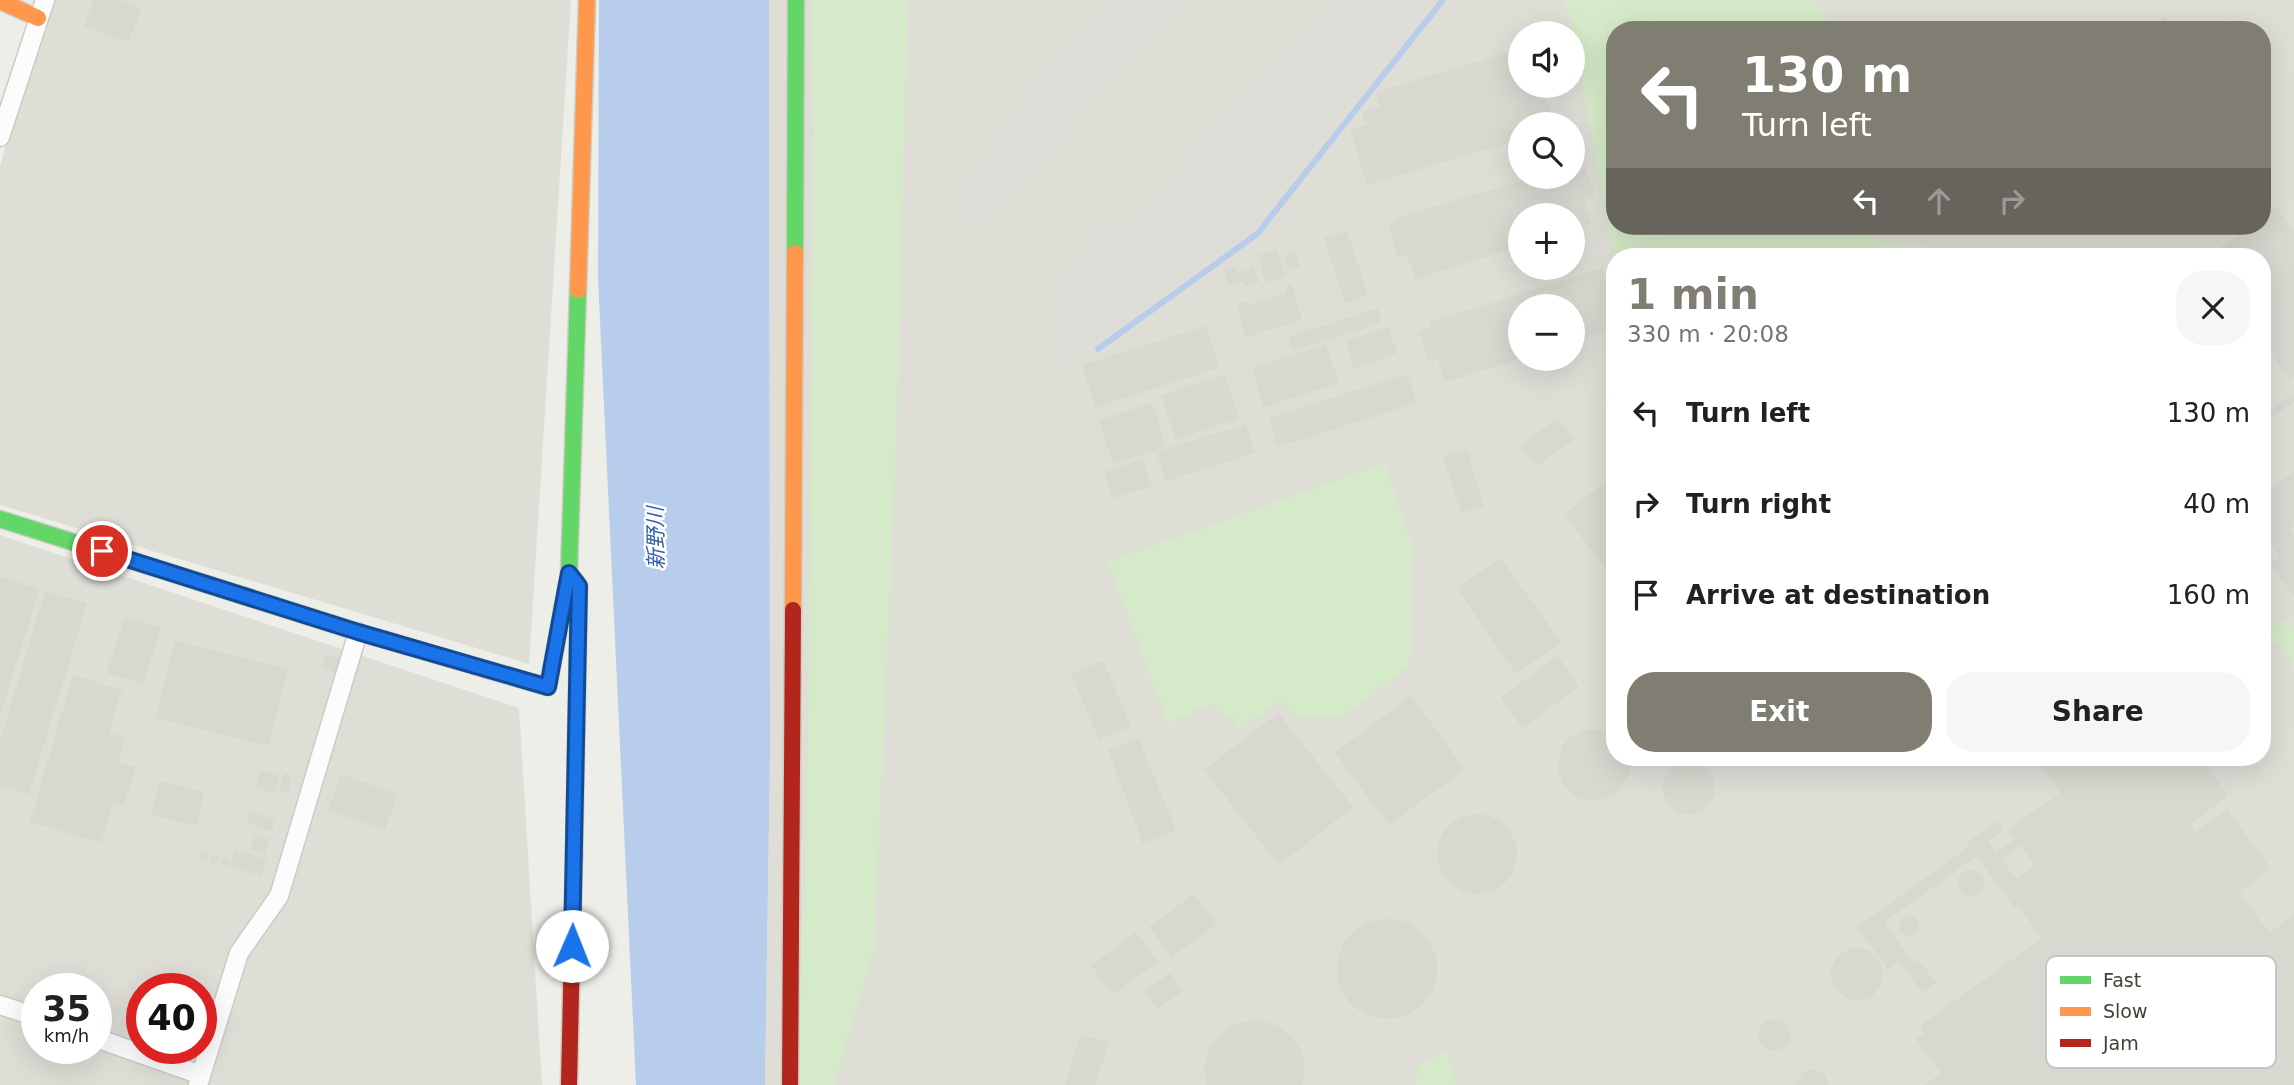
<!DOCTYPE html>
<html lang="en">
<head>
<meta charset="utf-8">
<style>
	:root { --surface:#fff; --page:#f6f6f6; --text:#202124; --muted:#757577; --accent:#807e73 }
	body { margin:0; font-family:"DejaVu Sans","Noto Sans JP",sans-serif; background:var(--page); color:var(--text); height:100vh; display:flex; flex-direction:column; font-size:26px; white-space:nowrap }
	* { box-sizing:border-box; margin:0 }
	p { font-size:23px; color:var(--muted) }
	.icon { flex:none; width:38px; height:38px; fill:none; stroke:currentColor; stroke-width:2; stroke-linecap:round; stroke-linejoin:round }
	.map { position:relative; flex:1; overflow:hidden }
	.panel { position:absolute; left:1606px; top:248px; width:665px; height:518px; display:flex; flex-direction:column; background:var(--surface); border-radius:28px; box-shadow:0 7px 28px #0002 }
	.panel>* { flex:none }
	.top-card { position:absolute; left:1606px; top:21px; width:665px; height:214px; border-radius:28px; box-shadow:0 7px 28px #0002; background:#807e73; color:#fff; overflow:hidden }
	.fabs { position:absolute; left:1508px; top:21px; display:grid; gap:14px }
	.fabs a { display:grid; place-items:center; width:77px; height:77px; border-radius:50%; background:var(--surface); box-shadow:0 7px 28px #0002; font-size:35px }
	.speed { position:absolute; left:21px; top:973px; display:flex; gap:14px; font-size:35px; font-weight:700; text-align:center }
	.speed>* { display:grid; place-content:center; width:91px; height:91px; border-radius:50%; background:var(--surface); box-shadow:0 7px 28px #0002; line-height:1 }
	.speed small { font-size:18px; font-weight:400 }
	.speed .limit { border:10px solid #d22; background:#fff; color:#111 }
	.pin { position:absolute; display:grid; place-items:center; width:60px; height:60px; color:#fff; margin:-30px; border:4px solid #fff; border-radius:50%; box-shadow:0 2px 7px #0007 }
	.me { position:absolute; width:77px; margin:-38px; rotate:1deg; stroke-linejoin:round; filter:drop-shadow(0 0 5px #0008) }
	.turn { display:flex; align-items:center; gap:24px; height:147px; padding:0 21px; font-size:32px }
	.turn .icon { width:91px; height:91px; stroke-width:2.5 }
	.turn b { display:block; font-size:49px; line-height:60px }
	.lanes { display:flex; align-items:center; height:66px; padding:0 21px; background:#0003; justify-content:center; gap:35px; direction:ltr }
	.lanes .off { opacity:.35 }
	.round { display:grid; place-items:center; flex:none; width:74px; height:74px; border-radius:28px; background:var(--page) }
	.summary { display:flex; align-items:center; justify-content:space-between; height:119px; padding:0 21px }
	h1 { font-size:42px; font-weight:600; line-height:52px; color:var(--accent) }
	.cta { display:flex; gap:14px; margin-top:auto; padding:14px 21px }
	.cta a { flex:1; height:80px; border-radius:28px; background:var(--accent); color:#fff; font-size:28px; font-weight:600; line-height:80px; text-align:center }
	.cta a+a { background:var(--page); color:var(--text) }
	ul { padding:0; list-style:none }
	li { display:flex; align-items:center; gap:21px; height:91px; padding:0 21px }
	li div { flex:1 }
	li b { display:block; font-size:26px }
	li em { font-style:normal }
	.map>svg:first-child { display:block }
	.industrial { fill:#deddd6; fill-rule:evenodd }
	.green { fill:#d5eac8 }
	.parking { fill:#ddddd8 }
	.water { fill:#b8cdec }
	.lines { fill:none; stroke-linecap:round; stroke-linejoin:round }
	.stream { stroke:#b8cdec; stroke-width:6 }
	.building { fill:#d8d7d0; fill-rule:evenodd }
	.street-casing { stroke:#ccccc5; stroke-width:21 }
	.fast-casing { stroke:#cdccbf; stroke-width:19 }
	.slow-casing { stroke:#cdccbf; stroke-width:19 }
	.jam-casing { stroke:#cdccbf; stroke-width:19 }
	.street { stroke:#fcfcfc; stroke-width:18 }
	.fast { stroke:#63d668; stroke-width:16 }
	.slow { stroke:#ff974d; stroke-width:16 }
	.jam { stroke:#b3261e; stroke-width:16 }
	.route-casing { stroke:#114b97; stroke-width:18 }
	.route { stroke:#1a73e8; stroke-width:12 }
	.labels { text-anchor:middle; stroke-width:5; stroke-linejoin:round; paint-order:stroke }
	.water-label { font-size:21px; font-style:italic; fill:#305fad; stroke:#fff }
	.key { fill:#fff; stroke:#c7c6c2; stroke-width:2 }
	.key-label { font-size:19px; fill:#444134 }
</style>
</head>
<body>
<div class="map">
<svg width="2294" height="1085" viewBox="0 0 2294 1085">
	<rect width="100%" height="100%" fill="#eeeee8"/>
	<g class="industrial">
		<polygon points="47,0 571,0 529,664 0,505 0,166"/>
		<path d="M 769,0 L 2294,0 L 2294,1085 L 765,1085 L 770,753 ZM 1615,30 L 2263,30 L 2263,226 L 1615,226 ZM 1521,33 L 1573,33 L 1573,86 L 1521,86 ZM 1521,124 L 1573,124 L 1573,177 L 1521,177 ZM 1521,215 L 1573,215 L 1573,268 L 1521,268 ZM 1615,257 L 2263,257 L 2263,758 L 1615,758 ZM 1521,306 L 1573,306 L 1573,359 L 1521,359 Z"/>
		<path d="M 0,535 L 519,708 L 542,1085 L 0,1085 ZM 37,989 L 96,989 L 96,1048 L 37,1048 ZM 142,989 L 201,989 L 201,1048 L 142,1048 Z"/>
	</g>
	<g class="green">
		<polygon points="811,0 908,0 896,448 875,930 874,951 834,1085 800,1085 798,1027 807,824 814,126"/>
		<polygon points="1564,0 1808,0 1822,6 1830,30 1615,30 1615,226 1865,226 1873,239 1927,247 1938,257 1618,257 1612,247 1570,15"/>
		<polygon points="1615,391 1615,419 1600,401"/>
		<polygon points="1385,463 1414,551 1411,566 1411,641 1409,665 1383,687 1340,718 1302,718 1279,702 1241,729 1230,716 1209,704 1168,724 1108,562"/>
		<polygon points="2287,620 2294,628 2294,665 2281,648 2268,640 2275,625"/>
		<polygon points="1447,1051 1456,1085 1414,1085 1418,1067"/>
	</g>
	<g class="parking">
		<polygon points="1117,0 1184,0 1136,57 1118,70 980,231 971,230 970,181 1010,124 1029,85 1079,32 1106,13"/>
		<polygon points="1335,0 1412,0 1419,19 1331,125 1245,237 1064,363 1065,273 1106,226 1133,222"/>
	</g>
	<polygon class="water" points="599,0 769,0 770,753 765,1085 636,1085 598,278"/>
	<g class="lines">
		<polyline class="stream" points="1098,349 1257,234 1443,0"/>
	</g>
	<g class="building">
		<polygon points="93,0 117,0 141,9 128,42 84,26"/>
		<polygon points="2165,17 2174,30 2152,30 2150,28"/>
		<polygon points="1521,48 1521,86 1542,86 1554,124 1521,124 1521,139 1367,185 1350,129 1366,125 1362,112 1380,107 1376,92"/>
		<polygon points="1521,155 1521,177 1573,177 1573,171 1585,167 1595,197 1584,200 1591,224 1573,229 1573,215 1521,215 1521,246 1415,279 1407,255 1398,257 1388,225 1397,222 1396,218 1521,181 1511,158"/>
		<polygon points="2277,207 2294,231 2294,376 2289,379 2263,343 2263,257 2207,257 2251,226 2263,226 2263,217"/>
		<polygon points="1347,231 1368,295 1345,303 1324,238"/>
		<polygon points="1277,250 1285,277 1265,282 1258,255"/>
		<polygon points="1296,252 1300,267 1288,270 1285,255"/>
		<polygon points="1236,267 1238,273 1254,267 1259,282 1244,287 1242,282 1229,286 1224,271"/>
		<polygon points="1602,268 1604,275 1615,272 1615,329 1573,342 1573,306 1521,306 1521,359 1445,382 1438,359 1429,362 1419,331 1431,327 1430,322"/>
		<polygon points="1292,284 1302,320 1246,337 1237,304 1246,301 1247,306 1286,293 1286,287"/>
		<polygon points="1378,308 1382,322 1293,351 1288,337"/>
		<polygon points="1206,326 1219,368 1095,407 1082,365"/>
		<polygon points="1388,326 1397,353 1354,369 1346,342"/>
		<polygon points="1326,344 1339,383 1264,407 1252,368"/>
		<polygon points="1407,374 1416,403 1278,447 1269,418"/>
		<polygon points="1225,375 1239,418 1175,439 1161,395"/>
		<polygon points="2294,393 2294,402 2263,424 2263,415"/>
		<polygon points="2263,395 2270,405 2263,410"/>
		<polygon points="1152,403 1166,447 1113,464 1099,420"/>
		<polygon points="1558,418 1574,439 1536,467 1520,445"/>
		<polygon points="1246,424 1255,453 1166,481 1157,452"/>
		<polygon points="1466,449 1484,506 1461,513 1443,456"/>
		<polygon points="1143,459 1152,486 1113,498 1105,472"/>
		<polygon points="2294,472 2294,526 2290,529 2294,535 2294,596 2270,563 2279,557 2270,543 2263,548 2263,494"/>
		<polygon points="1607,481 1615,492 1615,581 1564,514"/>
		<polygon points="1501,558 1561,643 1516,674 1457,588"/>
		<polygon points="0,577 39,589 1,713 0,713"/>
		<polygon points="45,591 87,603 29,794 0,786 0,742"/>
		<polygon points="125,617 161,628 143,684 107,673"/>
		<polygon points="175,641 288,669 268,746 156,718"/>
		<polygon points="326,655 340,659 337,673 322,669"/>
		<polygon points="1558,656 1579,687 1522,728 1501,697"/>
		<polygon points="1103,661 1131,727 1099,740 1071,674"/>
		<polygon points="73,675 122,690 109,733 126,738 118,763 135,767 124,805 113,802 101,843 30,822"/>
		<polygon points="1411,696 1465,769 1389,825 1335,752"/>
		<polygon points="1278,713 1353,807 1279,865 1204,770"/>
		<polygon points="1593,729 1604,730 1614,734 1615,758 1630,758 1631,763 1628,777 1616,794 1605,799 1593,801 1580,798 1570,792 1562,782 1558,770 1559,757 1563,746 1571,736 1581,731"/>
		<polygon points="1138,738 1176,830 1143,844 1108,750"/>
		<path d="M 2035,758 L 2104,758 L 2106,760 L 2109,758 L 2201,758 L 2228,796 L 2190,824 L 2196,832 L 2227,809 L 2271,869 L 2239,892 L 2269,933 L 2294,915 L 2294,1085 L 1925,1085 L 1941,1073 L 1916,1039 L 1925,1033 L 1920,1026 L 2042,938 L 2018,905 L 2014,907 L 1977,856 L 1884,922 L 1914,963 L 1918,959 L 1936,983 L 1922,993 L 1899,961 L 1888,969 L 1857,927 L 1970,846 L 1967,842 L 1997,821 L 2004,830 L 1988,841 L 1996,852 L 2016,839 L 2009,829 L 2060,793 ZM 2021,845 L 2035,865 L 2016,879 L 2001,859 Z"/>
		<circle cx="1689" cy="788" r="26"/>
		<polygon points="260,770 280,776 275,794 255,788"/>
		<polygon points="284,773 292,775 288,793 279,791"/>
		<polygon points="341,774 398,794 385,830 328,810"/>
		<polygon points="159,781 204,792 196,826 151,815"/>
		<polygon points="250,812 275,820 272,831 247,823"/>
		<circle cx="1477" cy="854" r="40"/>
		<polygon points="256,834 270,840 265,855 250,849"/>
		<polygon points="234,850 266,859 261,876 230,867"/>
		<circle cx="204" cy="855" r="4.5"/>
		<circle cx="215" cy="859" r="4.5"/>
		<circle cx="225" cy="862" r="4.5"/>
		<circle cx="1971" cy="883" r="13"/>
		<polygon points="1194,894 1217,924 1172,957 1149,927"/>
		<circle cx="1909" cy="926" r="10"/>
		<circle cx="1387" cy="969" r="50"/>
		<polygon points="1136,932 1158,962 1112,995 1091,965"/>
		<circle cx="1857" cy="974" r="26"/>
		<polygon points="1170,973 1183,991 1157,1009 1145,991"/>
		<circle cx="1774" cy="1035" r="16"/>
		<polygon points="1246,1021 1263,1021 1278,1027 1292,1037 1301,1051 1305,1067 1302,1085 1207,1085 1204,1068 1208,1052 1217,1038 1230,1027"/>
		<polygon points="1080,1034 1109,1043 1095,1085 1065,1085"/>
		<polygon points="1815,1069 1825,1075 1829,1085 1794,1085 1804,1071"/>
	</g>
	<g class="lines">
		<g class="street-casing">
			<g id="street">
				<polyline points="0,137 45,0"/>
				<polyline points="0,1005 37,1017"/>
				<polyline points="96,1038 201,1075"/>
				<polyline points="198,1085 239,953 279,896 358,632"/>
			</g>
		</g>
		<g class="fast-casing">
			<g id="fast">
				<polyline points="795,253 796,0"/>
				<polyline points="0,519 358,632 485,669"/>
				<polyline points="574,856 579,586 569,573 578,290"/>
			</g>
		</g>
		<g class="slow-casing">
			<g id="slow">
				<polyline points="0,1 38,18"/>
				<polyline points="578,290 587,0"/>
				<polyline points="793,610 795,253"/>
			</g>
		</g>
		<g class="jam-casing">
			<g id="jam">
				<polyline points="485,669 548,687 567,584"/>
				<polyline points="569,1085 574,856"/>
				<polyline points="790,1085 793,610"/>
			</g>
		</g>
		<use href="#street" class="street"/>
		<use href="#fast" class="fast"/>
		<use href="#slow" class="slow"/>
		<use href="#jam" class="jam"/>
	</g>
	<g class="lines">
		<g class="route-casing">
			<polyline id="route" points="102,551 358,632 548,687 569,573 579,586 572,946"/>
		</g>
		<use href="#route" class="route"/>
	</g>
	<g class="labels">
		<g class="water-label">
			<text transform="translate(656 538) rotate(-91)" y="7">新野川</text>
		</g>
	</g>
	<rect x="2046" y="956" width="230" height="112" rx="10" class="key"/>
	<rect x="2060" y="976" width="31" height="8" fill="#63d668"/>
	<rect x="2060" y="1007" width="31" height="9" fill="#ff974d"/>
	<rect x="2060" y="1039" width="31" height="8" fill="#b3261e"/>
	<g class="key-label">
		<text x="2103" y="987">Fast</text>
		<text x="2103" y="1018">Slow</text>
		<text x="2103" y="1050">Jam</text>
	</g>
</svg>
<div class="fabs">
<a><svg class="icon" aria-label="sound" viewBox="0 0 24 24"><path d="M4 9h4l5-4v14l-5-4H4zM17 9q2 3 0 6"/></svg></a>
<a><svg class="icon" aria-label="search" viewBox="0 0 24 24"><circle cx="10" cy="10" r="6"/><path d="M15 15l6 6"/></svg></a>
<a>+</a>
<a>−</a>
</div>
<div class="speed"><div>35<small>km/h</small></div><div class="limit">40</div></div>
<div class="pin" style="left:102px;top:551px;background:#d93025"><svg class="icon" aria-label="arrive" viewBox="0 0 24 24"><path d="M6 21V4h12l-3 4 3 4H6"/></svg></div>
<svg class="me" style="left:572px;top:946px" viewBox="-20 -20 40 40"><circle r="19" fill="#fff"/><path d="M0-13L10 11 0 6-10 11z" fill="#1a73e8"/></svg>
<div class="top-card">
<div class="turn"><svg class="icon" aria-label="left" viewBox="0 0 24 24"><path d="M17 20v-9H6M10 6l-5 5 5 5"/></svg><div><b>130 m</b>Turn left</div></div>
<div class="lanes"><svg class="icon" aria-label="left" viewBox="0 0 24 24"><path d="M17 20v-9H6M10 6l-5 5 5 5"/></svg><svg class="icon off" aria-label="ahead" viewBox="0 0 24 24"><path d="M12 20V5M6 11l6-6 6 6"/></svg><svg class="icon off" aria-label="right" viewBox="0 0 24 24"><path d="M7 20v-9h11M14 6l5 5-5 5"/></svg></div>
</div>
<section class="panel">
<div class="summary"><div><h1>1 min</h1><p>330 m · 20:08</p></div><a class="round"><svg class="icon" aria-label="close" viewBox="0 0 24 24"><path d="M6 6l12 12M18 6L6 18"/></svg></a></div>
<ul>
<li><svg class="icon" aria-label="left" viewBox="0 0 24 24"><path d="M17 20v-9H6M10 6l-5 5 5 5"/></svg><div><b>Turn left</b></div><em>130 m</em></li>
<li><svg class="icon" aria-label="right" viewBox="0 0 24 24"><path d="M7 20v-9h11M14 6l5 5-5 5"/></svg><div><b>Turn right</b></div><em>40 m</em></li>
<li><svg class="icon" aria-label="arrive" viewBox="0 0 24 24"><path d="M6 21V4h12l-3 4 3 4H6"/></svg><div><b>Arrive at destination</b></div><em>160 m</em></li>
</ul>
<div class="cta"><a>Exit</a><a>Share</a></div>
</section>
</div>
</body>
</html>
